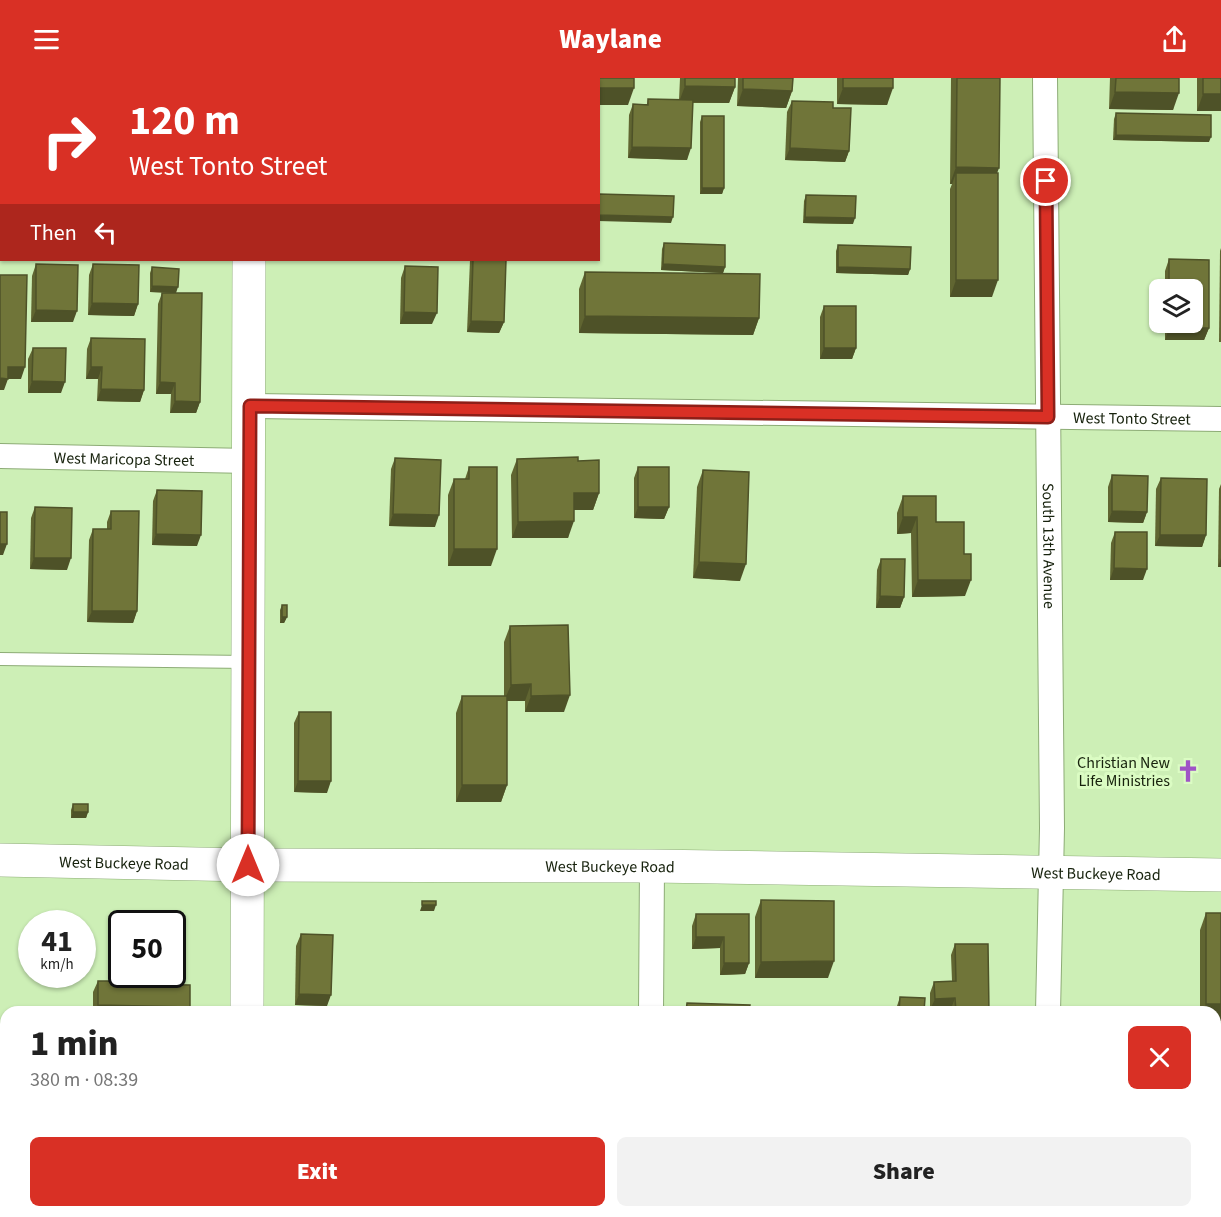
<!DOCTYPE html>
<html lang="en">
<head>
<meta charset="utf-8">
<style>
	:root { --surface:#fff; --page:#f2f2f2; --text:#222; --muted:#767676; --accent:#d93025 }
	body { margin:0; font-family:"Source Sans 3",sans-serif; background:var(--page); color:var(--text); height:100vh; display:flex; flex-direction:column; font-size:22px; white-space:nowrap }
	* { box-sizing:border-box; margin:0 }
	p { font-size:20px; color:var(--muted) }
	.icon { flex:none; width:33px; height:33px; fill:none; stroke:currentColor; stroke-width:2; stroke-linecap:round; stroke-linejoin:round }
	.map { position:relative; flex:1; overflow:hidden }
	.panel { position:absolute; left:0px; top:928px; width:1221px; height:212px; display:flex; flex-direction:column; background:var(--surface); border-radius:18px 18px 0 0; box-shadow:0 2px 4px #0004 }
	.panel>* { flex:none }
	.hud { position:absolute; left:0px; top:0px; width:600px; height:183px; box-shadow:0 2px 4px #0004; background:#d93025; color:#fff; overflow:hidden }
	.fabs { position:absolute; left:1149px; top:201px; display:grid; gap:12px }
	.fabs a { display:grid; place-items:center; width:54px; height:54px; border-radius:9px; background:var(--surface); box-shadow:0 2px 4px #0004; font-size:30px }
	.speed { position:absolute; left:18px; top:832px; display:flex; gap:12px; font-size:30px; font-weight:700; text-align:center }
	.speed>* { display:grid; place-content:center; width:78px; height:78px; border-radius:50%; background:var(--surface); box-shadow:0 2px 4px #0004; line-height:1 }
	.speed small { font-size:15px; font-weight:400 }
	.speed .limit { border:3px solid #111; border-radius:9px; background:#fff; color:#111 }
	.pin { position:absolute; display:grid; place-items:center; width:51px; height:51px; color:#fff; margin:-26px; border:3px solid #fff; border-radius:50%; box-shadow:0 2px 6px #0007 }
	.me { position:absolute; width:66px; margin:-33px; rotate:0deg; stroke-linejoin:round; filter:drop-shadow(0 0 4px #0008) }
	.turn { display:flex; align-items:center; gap:21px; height:126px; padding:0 30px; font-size:27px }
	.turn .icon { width:78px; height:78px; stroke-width:2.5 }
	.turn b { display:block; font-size:42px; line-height:51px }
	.then { display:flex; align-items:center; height:57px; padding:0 30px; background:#0003; gap:12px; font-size:22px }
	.round { display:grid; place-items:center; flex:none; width:63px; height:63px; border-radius:9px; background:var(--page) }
	.overview { display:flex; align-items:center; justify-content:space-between; height:102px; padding:0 30px }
	h1 { font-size:36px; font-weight:800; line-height:45px }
	.action { display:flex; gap:12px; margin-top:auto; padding:12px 30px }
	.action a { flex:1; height:69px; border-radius:9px; background:var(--accent); color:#fff; font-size:24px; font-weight:800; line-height:69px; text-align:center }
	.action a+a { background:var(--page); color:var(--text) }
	header { display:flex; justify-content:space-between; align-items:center; height:78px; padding:0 30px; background:var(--accent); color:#fff; font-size:27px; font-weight:800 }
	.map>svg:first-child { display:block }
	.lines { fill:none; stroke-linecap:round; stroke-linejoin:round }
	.service-casing { stroke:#8dac76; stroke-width:14 }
	.minor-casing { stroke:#8dac76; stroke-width:26 }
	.secondary-casing { stroke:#8dac76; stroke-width:34 }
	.service { stroke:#fff; stroke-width:12 }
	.minor { stroke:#fff; stroke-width:24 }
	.secondary { stroke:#fff; stroke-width:33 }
	.wall { fill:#606531 }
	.shaded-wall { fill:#4e5228 }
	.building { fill:#707539; stroke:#4e5228; stroke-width:1.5 }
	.route-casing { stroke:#8d1f18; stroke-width:15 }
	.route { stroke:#d93025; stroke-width:10 }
	.labels { text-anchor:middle; stroke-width:6; stroke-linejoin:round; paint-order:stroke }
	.street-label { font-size:16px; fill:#17220d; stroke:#dbfcc3 }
	.poi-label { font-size:16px; fill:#17220d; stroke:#dbfcc3; text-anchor:end }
</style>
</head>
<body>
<header><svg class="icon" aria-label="menu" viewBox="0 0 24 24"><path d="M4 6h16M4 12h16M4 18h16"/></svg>Waylane<svg class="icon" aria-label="share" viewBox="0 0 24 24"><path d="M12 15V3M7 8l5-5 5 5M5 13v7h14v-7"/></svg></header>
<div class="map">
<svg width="1221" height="1139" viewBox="0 0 1221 1139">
	<rect width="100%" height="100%" fill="#cdefb6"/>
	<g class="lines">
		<g class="service-casing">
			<g id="service">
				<polyline points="0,174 2,174"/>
				<polyline points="0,581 248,584"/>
				<polyline points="1215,1018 1221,1018"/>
			</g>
		</g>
		<g class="minor-casing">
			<g id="minor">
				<path id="s1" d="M 1045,0 L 1052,750 L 1048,934"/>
				<path id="s2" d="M 250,328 L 1221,341"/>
				<path id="s3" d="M 0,378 L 250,383"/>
				<polyline points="651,934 652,788"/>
				<polyline points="1046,1134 1046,1139"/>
				<polyline points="649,1139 650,1134"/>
			</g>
		</g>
		<g class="secondary-casing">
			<g id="secondary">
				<polyline points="250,2 250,0"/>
				<path id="s4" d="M 0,782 L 248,787 L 652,788 L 1221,797"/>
				<polyline points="247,934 249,182"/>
				<polyline points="247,1139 247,1134"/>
			</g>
		</g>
		<use href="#service" class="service"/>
		<use href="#minor" class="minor"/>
		<use href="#secondary" class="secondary"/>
	</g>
	<g class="wall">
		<polygon points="680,0 735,0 735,9 729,25 693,25 687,82 628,80 629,37 633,26 647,26 648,21 679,22"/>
		<polygon points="738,0 793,0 792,13 786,30 737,28"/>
		<polygon points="837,0 893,0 887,27 837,26"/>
		<polygon points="951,0 1000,0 992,219 950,219 950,111 952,106 950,106"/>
		<polygon points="1110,0 1179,0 1173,32 1109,31"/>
		<rect x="1197" y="0" width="24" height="33"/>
		<polygon points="792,23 833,30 849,73 845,84 785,82 787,34"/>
		<polygon points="1116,35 1209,64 1113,62 1114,41"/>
		<polygon points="702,38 724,110 722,116 700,116 700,44"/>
		<polygon points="806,117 853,146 803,145 804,123"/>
		<polygon points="664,165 725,189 723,195 661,192 662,171"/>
		<polygon points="838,167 910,191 908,197 836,195 836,173"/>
		<polygon points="1221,170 1221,264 1219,264 1220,173"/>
		<polygon points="1169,181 1209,182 1209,250 1204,262 1165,262 1165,244 1192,244 1192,212 1165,212 1165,193"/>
		<polygon points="470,182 506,182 504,244 499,255 467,254"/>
		<polygon points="36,186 73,244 31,244 32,198"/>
		<polygon points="93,186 138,226 134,238 88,237 89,197"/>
		<polygon points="405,188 432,246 400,246 401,200"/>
		<polygon points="152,189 176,215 200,324 196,335 170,335 171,316 156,316 158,226 162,215 175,215 150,214 150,195"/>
		<polygon points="585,194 759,240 753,257 579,255 579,211"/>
		<polygon points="824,228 856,270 852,281 820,281 820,239"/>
		<polygon points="91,260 144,312 140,324 97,323 98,301 86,301 87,271"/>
		<polygon points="33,270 61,315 28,315 28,281"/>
		<polygon points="395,380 435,449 389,448 391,391"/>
		<polygon points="517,381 578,383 599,415 593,432 574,432 568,460 512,460 511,397"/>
		<polygon points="469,389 491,488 448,488 448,417 454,401 465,401"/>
		<polygon points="638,389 669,429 664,441 634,440 634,400"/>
		<polygon points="703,392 740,503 693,500 697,409"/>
		<polygon points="1112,397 1147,434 1143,445 1108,444 1108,409"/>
		<polygon points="1161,400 1206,457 1202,469 1155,468 1156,411"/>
		<polygon points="1221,406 1221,489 1218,489 1219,411"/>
		<polygon points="157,412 197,468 152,467 153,423"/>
		<polygon points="903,418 936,444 965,518 912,519 911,455 897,456 897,435"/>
		<polygon points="35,429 67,492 30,491 31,440"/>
		<polygon points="111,433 137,533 133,545 87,544 89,462 93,451 107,451 107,444"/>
		<polygon points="1115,454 1143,502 1110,502 1111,465"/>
		<polygon points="881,481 904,519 900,530 876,530 877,492"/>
		<polygon points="282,527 287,539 284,545 280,545 280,532"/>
		<polygon points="510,548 564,634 525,634 525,623 507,623 507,707 501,724 456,724 456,635 462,618 504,618 504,564"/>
		<polygon points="299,634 327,715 294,714 294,645"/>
		<polygon points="73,726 88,734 86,740 71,740 71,732"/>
		<polygon points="761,822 828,900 755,900 755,839"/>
		<polygon points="1206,835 1215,934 1200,934 1200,852"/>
		<polygon points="696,836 749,836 749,885 745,896 720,897 720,870 692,871 692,848"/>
		<polygon points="301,856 327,928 295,927 296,868"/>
		<polygon points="955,866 989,934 951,934 951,931 930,932 930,915 934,904 952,903 951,877"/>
		<polygon points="98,903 127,906 188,934 93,934 93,914"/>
		<polygon points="900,919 924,934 896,934 896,931"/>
		<polygon points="3,991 6,991 6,1084 0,1084 0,1001"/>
		<polygon points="315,1134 395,1134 393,1139 315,1139"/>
		<polygon points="547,1134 601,1134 601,1137 600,1139 547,1139"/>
		<rect x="709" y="1134" width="79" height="5"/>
	</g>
	<g class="shaded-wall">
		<polygon points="321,0 355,0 354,2 321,2"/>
		<polygon points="685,8 735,9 729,25 679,24"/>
		<polygon points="598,10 634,10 628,27 598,27"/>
		<polygon points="843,10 893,10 887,27 837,26"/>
		<polygon points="743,11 792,13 786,30 737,28"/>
		<polygon points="1115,14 1179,15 1173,32 1109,31"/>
		<polygon points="1203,16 1221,16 1221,33 1197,33"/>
		<polygon points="1116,57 1211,59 1209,64 1113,62"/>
		<polygon points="632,69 691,70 687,82 628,80"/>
		<polygon points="790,70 849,73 845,84 785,82"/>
		<polygon points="956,89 999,90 993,106 956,95 952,106 950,106"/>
		<polygon points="0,90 2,90 2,102 0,101"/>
		<polygon points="702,110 724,110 722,116 700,116"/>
		<polygon points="598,137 673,139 671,145 598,143"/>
		<polygon points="805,139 855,140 853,146 803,145"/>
		<polygon points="663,186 725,189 723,195 661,192"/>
		<polygon points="838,189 910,191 908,197 836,195"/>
		<polygon points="956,202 998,202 992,219 950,219"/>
		<polygon points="152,208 178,209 176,215 150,214"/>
		<polygon points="92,225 138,226 134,238 88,237"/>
		<polygon points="36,232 77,233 73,244 31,244"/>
		<polygon points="404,234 437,235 432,246 400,246"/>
		<polygon points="585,238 759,240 753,257 579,255"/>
		<polygon points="471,243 504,244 499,255 467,254"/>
		<polygon points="1169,250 1209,250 1204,262 1165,262"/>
		<polygon points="824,270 856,270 852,281 820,281"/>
		<polygon points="8,289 25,289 21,301 8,301 4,312 0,312 0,300"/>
		<polygon points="91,289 102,289 98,301 86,301"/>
		<polygon points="32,303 65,304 61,315 28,315"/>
		<polygon points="160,304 175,305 171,316 156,316"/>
		<polygon points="101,311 144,312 140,324 97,323"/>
		<polygon points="175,323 200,324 196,335 170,335"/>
		<polygon points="574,415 599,415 593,432 568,432"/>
		<polygon points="638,429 669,429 664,441 634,440"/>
		<polygon points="1112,433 1147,434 1143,445 1108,444"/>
		<polygon points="393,436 439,437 435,449 389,448"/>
		<polygon points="903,439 917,439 911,455 897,456"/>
		<polygon points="574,443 568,460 512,460 518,444"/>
		<polygon points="156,456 201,457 197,468 152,467"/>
		<polygon points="1160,457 1206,457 1202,469 1155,468"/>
		<polygon points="0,466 7,466 3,477 0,477"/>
		<polygon points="454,471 497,471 491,488 448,488"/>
		<polygon points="34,480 71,480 67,492 30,491"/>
		<polygon points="1221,480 1221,489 1218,489"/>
		<polygon points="699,484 746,486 740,503 693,500"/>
		<polygon points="1114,490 1147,491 1143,502 1110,502"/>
		<polygon points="918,502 971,502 965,518 912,519"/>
		<polygon points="880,518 904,519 900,530 876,530"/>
		<polygon points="92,533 137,533 133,545 87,544"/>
		<polygon points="282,539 287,539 284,545 280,545"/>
		<polygon points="531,606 525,623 504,623 511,607"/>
		<polygon points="570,617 564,634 525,634 531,618"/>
		<polygon points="298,703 331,703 327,715 294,714"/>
		<polygon points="462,707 507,707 501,724 456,724"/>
		<polygon points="73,734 88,734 86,740 71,740"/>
		<polygon points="422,827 436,827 434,833 420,833"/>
		<polygon points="696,859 724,859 720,870 692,871"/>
		<polygon points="834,883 828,900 755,900 761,884"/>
		<polygon points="724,885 749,885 745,896 720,897"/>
		<polygon points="299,916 331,917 327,928 295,927"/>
		<polygon points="955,920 951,931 930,932 935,921"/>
		<polygon points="1206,926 1221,926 1221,943 1215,943 1215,934 1203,934"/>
		<polygon points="98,927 190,929 188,934 95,934"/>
		<rect x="0" y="1068" width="6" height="16"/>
		<polygon points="344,1134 395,1134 393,1139 342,1139"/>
		<polygon points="1123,1134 1173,1134 1171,1139 1121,1139"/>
		<polygon points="551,1137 601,1137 600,1139 550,1139"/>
	</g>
	<g class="building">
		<rect x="465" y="0" width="45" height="2"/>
		<rect x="520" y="0" width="45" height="2"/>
		<polygon points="587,0 634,0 634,10 598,10 598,2 587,2"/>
		<polygon points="685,0 735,0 735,9 685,8"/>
		<polygon points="743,0 793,0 792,13 743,11"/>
		<rect x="843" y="0" width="50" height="10"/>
		<polygon points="957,0 1000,0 999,90 956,89"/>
		<polygon points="1116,0 1179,0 1179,15 1115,14"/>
		<rect x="1203" y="0" width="18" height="16"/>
		<rect x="0" y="14" width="2" height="76"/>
		<polygon points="648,21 693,22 691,70 632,69 633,26 648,27"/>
		<polygon points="792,23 833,24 833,30 851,30 849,73 790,70"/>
		<polygon points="1116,35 1211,37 1211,59 1116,57"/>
		<rect x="702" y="38" width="22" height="72"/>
		<rect x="956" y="95" width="42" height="107"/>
		<polygon points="598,116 674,118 673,139 598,137"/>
		<polygon points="806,117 856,118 855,140 805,139"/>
		<polygon points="664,165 725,167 725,189 663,186"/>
		<polygon points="838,167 911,169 910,191 838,189"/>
		<polygon points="1169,181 1209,182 1209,250 1169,250 1169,244 1192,244 1192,212 1169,212"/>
		<polygon points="473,182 506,182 504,244 471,243"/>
		<polygon points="36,186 78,187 77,233 36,232"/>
		<polygon points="93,186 139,187 138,226 92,225"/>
		<polygon points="405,188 438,189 437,235 404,234"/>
		<polygon points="152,189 179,191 178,209 152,208"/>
		<polygon points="585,194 760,196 759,240 585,238"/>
		<polygon points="0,197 27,197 25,289 8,289 8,301 0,300"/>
		<polygon points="162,215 202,215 200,324 175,323 175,305 160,304"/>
		<rect x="824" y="228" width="32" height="42"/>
		<polygon points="91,260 145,261 144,312 101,311 102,289 91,289"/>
		<polygon points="33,270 66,270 65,304 32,303"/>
		<polygon points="578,379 578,383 599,382 599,415 574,415 574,443 518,444 517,381"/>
		<polygon points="395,380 441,382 439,437 393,436"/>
		<polygon points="469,389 497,389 497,471 454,471 454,401 469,401"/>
		<rect x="638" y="389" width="31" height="40"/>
		<polygon points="703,392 749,394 746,486 699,484"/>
		<polygon points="1112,397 1148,398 1147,434 1112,433"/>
		<polygon points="1161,400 1207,401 1206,457 1160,457"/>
		<polygon points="157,412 202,413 201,457 156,456"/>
		<polygon points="903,418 936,418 936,444 964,444 964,476 971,476 971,502 918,502 917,439 903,439"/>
		<polygon points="35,429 72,430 71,480 34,480"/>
		<polygon points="111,433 139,433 137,533 92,533 93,451 111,451"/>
		<rect x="0" y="434" width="7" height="32"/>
		<polygon points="1115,454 1147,454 1147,491 1114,490"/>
		<polygon points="881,481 905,481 904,519 880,518"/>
		<rect x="282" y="527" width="5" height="12"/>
		<polygon points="568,547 570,617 531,618 531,606 511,607 510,548"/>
		<rect x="462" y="618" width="45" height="89"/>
		<polygon points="299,634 331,634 331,703 298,703"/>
		<rect x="73" y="726" width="15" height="8"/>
		<polygon points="761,822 834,823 834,883 761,884"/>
		<rect x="422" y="823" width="14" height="4"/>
		<rect x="1206" y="835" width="15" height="91"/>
		<polygon points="696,836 749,836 749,885 724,885 724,859 696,859"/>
		<polygon points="301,856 333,857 331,917 299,916"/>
		<polygon points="955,866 988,866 989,934 956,934 955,920 935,921 934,904 956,903"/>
		<polygon points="98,903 126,903 127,906 190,907 190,929 98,927"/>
		<polygon points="900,919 925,920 924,934 899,934"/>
		<polygon points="687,925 750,927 749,934 686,934"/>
		<polygon points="3,991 6,991 6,1068 0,1068 0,1001 4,1001"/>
		<rect x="321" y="1134" width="24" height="5"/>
		<rect x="551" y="1134" width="50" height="3"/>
		<rect x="715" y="1134" width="73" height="5"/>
		<polygon points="918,1136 964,1137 964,1139 918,1139"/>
	</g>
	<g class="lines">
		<g class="route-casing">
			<polyline id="route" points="248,787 250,328 1048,339 1046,103"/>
		</g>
		<use href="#route" class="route"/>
	</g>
	<defs>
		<g id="church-bare" transform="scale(1.8)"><path d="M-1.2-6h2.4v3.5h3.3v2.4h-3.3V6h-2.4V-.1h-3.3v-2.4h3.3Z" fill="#9f53c6" stroke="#dbfcc3" stroke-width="2.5" paint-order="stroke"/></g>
	</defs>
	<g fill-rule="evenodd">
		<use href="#church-bare" x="1188" y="693"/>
	</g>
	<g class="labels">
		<g class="street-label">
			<text dy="6" stroke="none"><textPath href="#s2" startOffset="882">West Tonto Street</textPath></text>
			<text dy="6" stroke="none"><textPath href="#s3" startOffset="124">West Maricopa Street</textPath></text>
			<text dy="6" stroke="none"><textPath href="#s1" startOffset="468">South 13th Avenue</textPath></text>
			<text dy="6" stroke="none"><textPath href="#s4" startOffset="124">West Buckeye Road</textPath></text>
			<text dy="6" stroke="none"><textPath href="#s4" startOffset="610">West Buckeye Road</textPath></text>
			<text dy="6" stroke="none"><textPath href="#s4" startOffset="1096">West Buckeye Road</textPath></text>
		</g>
		<g class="poi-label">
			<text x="1170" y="690">Christian New<tspan x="1170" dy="18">Life Ministries</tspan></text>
		</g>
	</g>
</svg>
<div class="fabs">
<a><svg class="icon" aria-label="layers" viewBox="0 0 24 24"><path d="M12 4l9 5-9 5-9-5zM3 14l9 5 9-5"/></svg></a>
</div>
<div class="speed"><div>41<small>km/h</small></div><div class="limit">50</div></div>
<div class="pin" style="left:1046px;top:103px;background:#d93025"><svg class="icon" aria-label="arrive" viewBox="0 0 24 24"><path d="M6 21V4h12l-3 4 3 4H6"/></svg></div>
<svg class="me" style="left:248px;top:787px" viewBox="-20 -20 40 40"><circle r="19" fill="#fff"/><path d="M0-13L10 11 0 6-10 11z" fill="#d93025"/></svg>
<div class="hud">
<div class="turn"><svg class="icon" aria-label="right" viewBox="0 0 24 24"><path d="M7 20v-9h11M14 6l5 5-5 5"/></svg><div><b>120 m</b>West Tonto Street</div></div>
<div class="then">Then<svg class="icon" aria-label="left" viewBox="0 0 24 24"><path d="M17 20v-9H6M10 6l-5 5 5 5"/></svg></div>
</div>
<section class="panel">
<div class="overview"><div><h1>1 min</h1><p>380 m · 08:39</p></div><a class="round" style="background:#d93025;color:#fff"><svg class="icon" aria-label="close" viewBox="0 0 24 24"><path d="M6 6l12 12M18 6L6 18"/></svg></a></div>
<div class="action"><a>Exit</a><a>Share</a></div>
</section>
</div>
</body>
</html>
